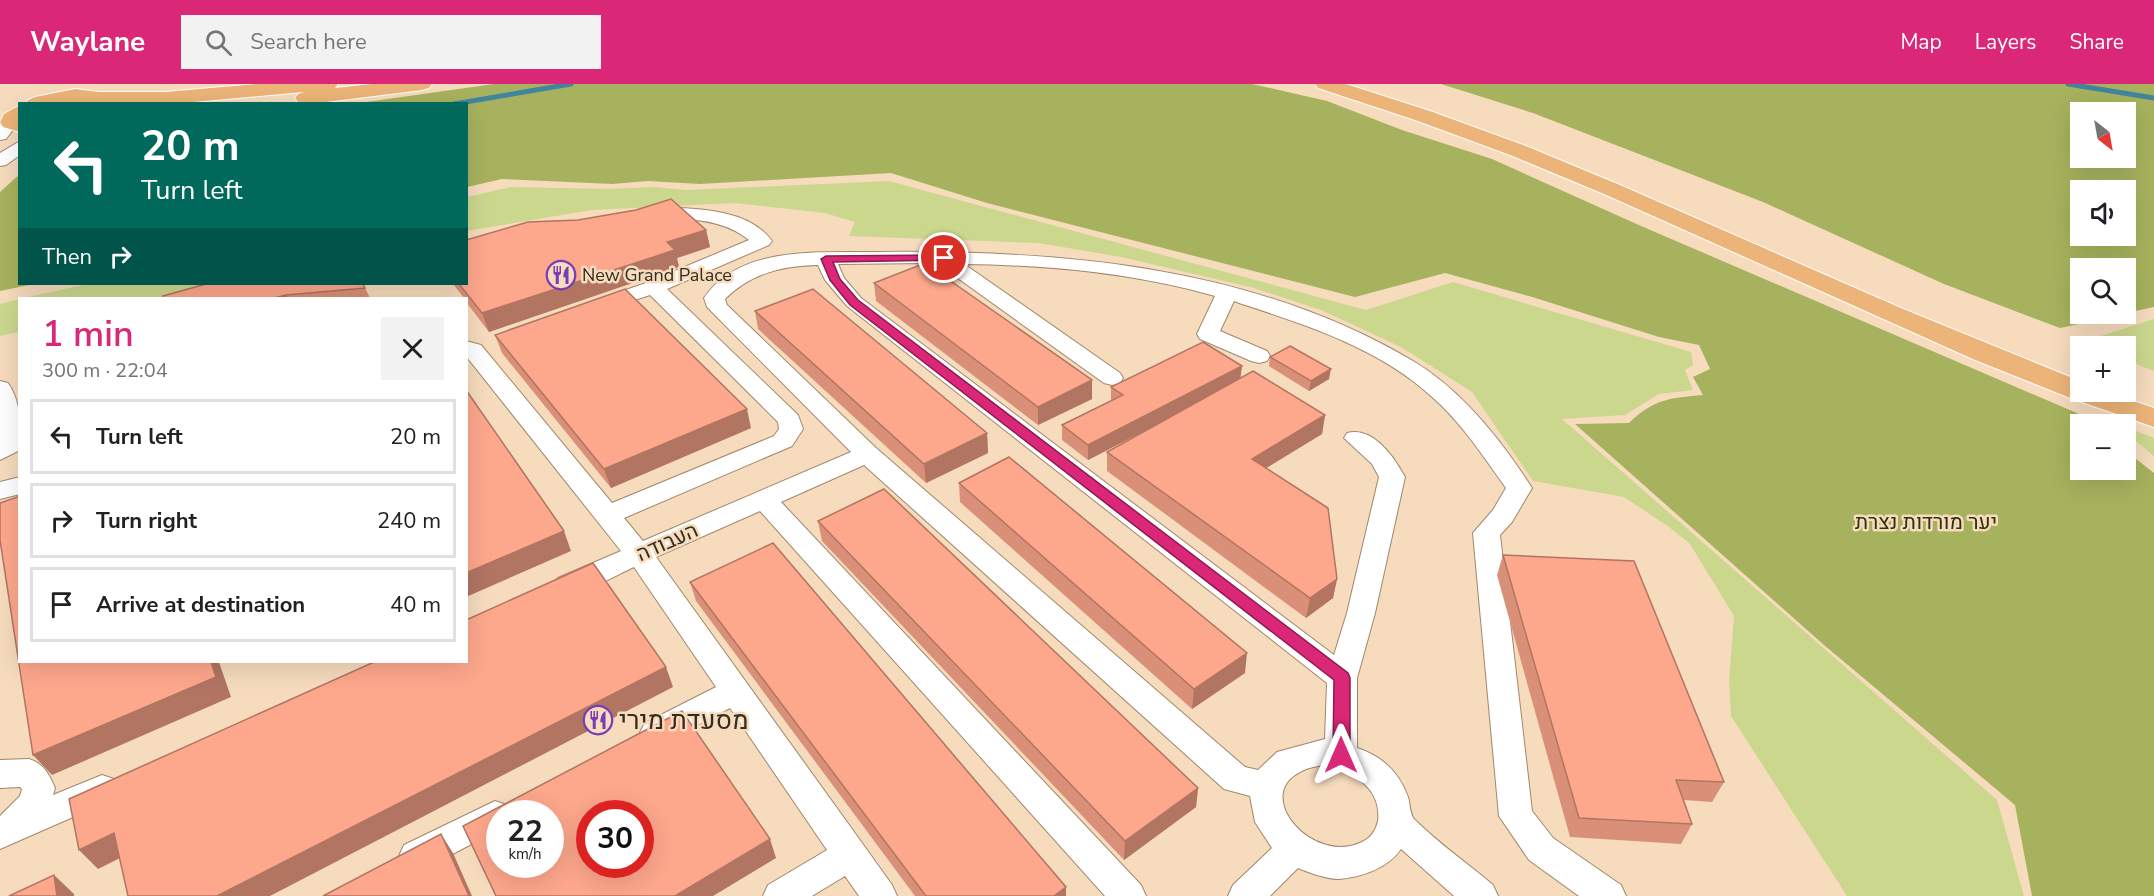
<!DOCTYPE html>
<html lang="en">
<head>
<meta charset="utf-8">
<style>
	:root { --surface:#fff; --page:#f2f2f2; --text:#202124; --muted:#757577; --line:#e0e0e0; --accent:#db2777 }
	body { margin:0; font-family:"Nunito Sans",Heebo,sans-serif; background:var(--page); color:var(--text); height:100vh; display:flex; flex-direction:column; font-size:22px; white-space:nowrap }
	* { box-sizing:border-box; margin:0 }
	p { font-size:20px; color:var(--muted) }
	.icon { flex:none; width:33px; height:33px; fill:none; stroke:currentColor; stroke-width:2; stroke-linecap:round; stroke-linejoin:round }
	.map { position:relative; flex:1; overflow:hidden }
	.sheet { position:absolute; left:18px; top:213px; width:450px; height:366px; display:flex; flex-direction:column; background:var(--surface); border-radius:0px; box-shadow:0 6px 24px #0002 }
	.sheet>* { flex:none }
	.guide { position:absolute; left:18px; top:18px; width:450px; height:183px; border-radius:0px; box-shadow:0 6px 24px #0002; background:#00695c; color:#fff; overflow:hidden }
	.needle { width:39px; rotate:149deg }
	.tools { position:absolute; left:2070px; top:18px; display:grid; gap:12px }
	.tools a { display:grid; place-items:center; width:66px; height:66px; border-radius:0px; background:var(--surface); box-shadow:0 6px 24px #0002; font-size:30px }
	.speed { position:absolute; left:486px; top:716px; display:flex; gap:12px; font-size:30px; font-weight:700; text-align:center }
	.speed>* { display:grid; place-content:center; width:78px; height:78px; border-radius:50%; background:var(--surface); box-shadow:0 6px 24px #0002; line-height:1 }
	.speed small { font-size:15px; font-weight:400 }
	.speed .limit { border:9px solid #d22; background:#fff; color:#111 }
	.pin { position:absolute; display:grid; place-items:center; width:51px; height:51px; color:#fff; margin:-26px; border:3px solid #fff; border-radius:50%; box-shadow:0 2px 6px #0007 }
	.me { position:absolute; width:66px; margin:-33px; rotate:0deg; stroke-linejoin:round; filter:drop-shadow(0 0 4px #0008) }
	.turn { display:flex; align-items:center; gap:21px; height:126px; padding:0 24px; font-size:27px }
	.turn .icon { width:78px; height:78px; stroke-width:2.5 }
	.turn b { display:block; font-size:42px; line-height:51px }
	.then { display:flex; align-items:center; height:57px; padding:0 24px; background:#0003; gap:12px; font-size:22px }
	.round { display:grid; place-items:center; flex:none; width:63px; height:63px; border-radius:0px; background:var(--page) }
	.head { display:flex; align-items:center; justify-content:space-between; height:102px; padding:0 24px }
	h1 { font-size:36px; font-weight:600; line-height:45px; color:var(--accent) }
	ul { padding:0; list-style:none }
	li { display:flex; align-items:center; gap:18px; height:75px; margin:0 12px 9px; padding:0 12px; border:3px solid var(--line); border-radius:0px }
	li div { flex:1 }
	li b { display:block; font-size:22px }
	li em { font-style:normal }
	header { display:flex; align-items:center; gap:36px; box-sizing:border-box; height:84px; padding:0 30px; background:var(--accent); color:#fff }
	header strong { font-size:28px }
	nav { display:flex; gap:33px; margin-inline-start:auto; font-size:21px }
	.search { width:420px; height:54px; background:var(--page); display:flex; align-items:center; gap:15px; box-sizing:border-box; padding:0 21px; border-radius:0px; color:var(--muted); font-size:22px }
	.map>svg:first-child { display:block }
	.green { fill:#ccd78e }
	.forest { fill:#a7b25e; fill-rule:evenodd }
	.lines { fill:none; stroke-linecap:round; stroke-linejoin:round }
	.stream { stroke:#41859d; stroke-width:5 }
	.minor-casing { stroke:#a0876b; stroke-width:2 }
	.major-casing { stroke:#fff; stroke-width:2 }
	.minor { fill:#fff; fill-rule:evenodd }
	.major { fill:#ecb478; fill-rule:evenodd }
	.wall { fill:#da9078 }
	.shaded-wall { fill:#b17562 }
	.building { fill:#fda78c; stroke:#b17562; stroke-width:1.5; fill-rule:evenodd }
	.route { fill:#db2777; stroke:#8e194d; stroke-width:1.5 }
	.labels { text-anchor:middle; stroke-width:5; stroke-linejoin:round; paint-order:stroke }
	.far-poi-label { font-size:18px; fill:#362c20; stroke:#f6dbbd; text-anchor:start }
	.park-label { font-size:21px; fill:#2e330e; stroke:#f6dbbd }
	.street-label { font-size:21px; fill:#362c20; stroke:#f6dbbd }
	.near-poi-label { font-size:26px; fill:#362c20; stroke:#f6dbbd; text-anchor:start }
</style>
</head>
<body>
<header>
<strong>Waylane</strong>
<div class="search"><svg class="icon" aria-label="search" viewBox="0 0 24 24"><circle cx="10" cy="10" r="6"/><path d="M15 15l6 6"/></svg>Search here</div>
<nav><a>Map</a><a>Layers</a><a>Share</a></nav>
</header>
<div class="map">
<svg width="2154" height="812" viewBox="0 0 2154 812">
	<rect width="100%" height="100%" fill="#f6dbbd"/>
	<g class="green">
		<polygon points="889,97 1366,226 1453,198 1691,268 1693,281 1685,286 1693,306 1659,310 1625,331 1562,335 1997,716 2024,812 1847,812 1731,632 1729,597 1734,532 1690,460 1669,443 1624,413 1533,397 1472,308 1401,263 1321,226 1254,204 1121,173 1039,159 849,152 855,138 825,129 734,119 592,126 467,147 467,113 511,103 610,105 653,103 687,106"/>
		<polygon points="88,200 224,200 168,214 23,214"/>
		<polygon points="19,215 19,248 0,252 0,220"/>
		<polygon points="2154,235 2154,287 2126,276 2126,262 2092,262 2082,258"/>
		<polygon points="2126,343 2154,354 2154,372 2126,349"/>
	</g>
	<g class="forest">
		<path d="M 494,0 L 1252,0 L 1327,17 L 1402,46 L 1492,75 L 1641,142 L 2079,330 L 2093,340 L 2080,340 L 2080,386 L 2126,386 L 2126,367 L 2154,389 L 2154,812 L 2032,812 L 2015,721 L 1824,561 L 1575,340 L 1629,339 C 1654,315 1669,314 1703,311 L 1693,293 L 1710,285 L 1699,261 L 1659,253 L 1529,212 L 1445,189 L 1355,213 L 987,119 L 891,89 L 700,100 L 648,97 L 612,100 L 502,95 L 467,103 L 466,20 L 359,19 Z"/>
		<path d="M 1441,0 L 2154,0 L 2154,223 L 2126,229 L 2126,184 L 2080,184 L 2080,230 L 2125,230 L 2060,244 L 1944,200 L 1763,118 L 1533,29 ZM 2080,28 L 2126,28 L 2126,74 L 2080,74 ZM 2080,106 L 2126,106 L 2126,152 L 2080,152 Z"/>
		<polygon points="19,91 20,200 34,200 0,207 0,108"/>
	</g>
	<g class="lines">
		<g class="stream">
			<polyline points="2068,0 2154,14"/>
			<polyline points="454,20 571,0"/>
		</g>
		<g class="minor-casing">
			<g id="minor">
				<polygon points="11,33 19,38 6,55 0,56 0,41 5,35"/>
				<polygon points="20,57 20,71 6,81 0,82 0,69"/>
				<path d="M 668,124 C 701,124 751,127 772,157 L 769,161 L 667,205 L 798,331 L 803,345 L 792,362 L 624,434 L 643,457 L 851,368 L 707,223 L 704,214 C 741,160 822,169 879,168 C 1062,166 1253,182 1413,277 C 1462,306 1502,357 1532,404 L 1512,438 L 1500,451 L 1532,727 L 1553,754 L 1621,801 L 1626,812 L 1579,812 L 1529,776 L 1499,732 L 1473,449 L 1493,426 L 1506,404 C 1483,372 1461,338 1431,312 C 1380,265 1307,241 1242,220 L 1234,217 L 1220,247 L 1267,267 L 1270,272 L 1267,277 L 1259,279 L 1251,277 L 1200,255 L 1197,250 L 1215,212 C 1134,189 1049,181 964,180 L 1120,289 L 1123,294 L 1120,299 L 1112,301 L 1104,299 L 938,180 L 927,179 L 838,180 L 844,194 L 861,214 L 1334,571 L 1347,529 L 1379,393 L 1372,380 L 1344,354 L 1347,349 C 1373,342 1394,373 1405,393 L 1375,529 L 1357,594 L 1357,664 C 1382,672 1399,688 1408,713 C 1410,720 1410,730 1414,735 C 1438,759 1467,779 1493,801 L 1498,812 L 1454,812 L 1401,765 C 1388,784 1362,793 1339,795 C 1327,795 1310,789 1298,784 L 1270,812 L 1228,812 L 1233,801 L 1272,764 L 1255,738 L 1250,712 L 1224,705 L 864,381 L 781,418 L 1141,801 L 1146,812 L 1105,812 L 760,427 L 656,473 L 862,759 L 892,801 L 897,812 L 859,812 L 845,792 L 812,812 L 763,812 L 768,801 L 827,766 L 730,624 L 667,657 L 656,661 L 645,657 L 640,648 L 645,639 L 716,603 L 634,483 C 614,492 579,514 558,508 L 554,501 L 558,494 L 621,467 L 466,272 L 466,257 L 481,261 L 612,419 L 774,352 L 779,345 L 778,338 L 650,211 L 598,228 L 591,226 L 588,222 L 591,218 L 646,199 L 749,156 C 728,139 702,135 676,135 C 666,136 657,137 647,135 L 645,131 L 647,127 ZM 818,181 L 825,196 L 847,222 L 1327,599 L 1325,655 L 1277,668 L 1258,686 L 1245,683 L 876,364 L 727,221 L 725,215 C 751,189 782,182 818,181 ZM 1322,681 C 1351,686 1382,703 1378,737 C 1376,746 1371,754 1362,758 C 1313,782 1252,712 1300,688 C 1306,684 1315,683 1322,681 Z"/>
				<path d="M 0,297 L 8,299 C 22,319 20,344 20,366 L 0,376 Z"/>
				<polygon points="20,393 20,410 0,415 0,398"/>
				<path d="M 29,675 C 44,680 49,690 55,704 L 53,711 L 102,691 L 114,695 L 118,705 L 114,715 L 0,765 L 0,732 L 20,712 L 22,705 L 20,703 L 0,704 L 0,676 Z"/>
				<polygon points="495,717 507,721 511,729 500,729 500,745 428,783 416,787 404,783 399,772 404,761"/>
			</g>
		</g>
		<g class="major-casing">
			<g id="major">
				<polygon points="257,0 338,0 335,4 371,0 432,0 429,4 422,6 310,20 298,18 295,14 298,10 304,8 172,20 75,18 25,20 28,16 35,13 75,5 99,8 165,8"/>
				<polygon points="1315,0 1346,0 1430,27 1526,62 1620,101 1901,224 2080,297 2080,308 2108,308 2154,324 2154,343 2070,314 1975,276 1604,110 1510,71 1415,36 1318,4"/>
				<polygon points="20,21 20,48 3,43 0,38 4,30"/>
			</g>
		</g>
		<use href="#minor" class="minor"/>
		<use href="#major" class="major"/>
	</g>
	<g class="wall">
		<polygon points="706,146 710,163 677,174 679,183 489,248 466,218 466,214 464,214 453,200 466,200"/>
		<polygon points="874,199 1092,296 1092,315 1038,341 876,217"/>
		<polygon points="365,204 370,214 164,214"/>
		<polygon points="755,227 987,349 988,369 926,399 758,245"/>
		<polygon points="495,251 751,344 611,404 502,269"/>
		<polygon points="1270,273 1329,295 1309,307 1269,282"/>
		<polygon points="1242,282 1240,294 1325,331 1322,350 1266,384 1337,495 1333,514 1306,534 1107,387 1107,368 1166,336 1088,376 1062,356 1062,341 1111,317 1111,303"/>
		<polygon points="959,399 1245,589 1192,625 960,418"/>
		<polygon points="818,437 1198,704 1196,723 1124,776 822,457"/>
		<polygon points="1503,471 1724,698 1712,718 1684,716 1692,740 1681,760 1570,753 1497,491"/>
		<polygon points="690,498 1066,812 915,812 696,517"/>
	</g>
	<g class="shaded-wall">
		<polygon points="706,146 710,163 677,174 679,183 489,248 482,229 667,158"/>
		<polygon points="286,211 288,214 275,214"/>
		<polygon points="1242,282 1240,297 1088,376 1088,361"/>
		<polygon points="1331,285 1329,295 1309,307 1311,297"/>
		<polygon points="1092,296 1092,315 1038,341 1038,323"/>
		<polygon points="747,325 751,344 611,404 604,385"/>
		<polygon points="1325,331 1322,350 1250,394 1252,375"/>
		<polygon points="987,349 988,369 926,399 924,380"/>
		<polygon points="564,447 571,467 466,513 466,489"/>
		<polygon points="1337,495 1333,514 1306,534 1310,514"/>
		<polygon points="1247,569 1245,589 1192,625 1194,605"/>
		<polygon points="211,578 219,578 231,613 52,691 33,671"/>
		<polygon points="666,583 673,603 270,812 217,812"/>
		<polygon points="1198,704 1196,723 1124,776 1125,757"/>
		<polygon points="114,749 132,768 98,785 79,766"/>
		<polygon points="441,750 453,769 472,812 469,812"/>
		<polygon points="770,755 776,774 713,812 675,812"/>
		<polygon points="54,791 74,810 74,812 57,812"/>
		<polygon points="1066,803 1066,812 1054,812"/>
	</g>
	<g class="building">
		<polygon points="671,115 706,146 667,158 675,166 482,229 459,200 466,200 466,156 528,138 578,136 636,126"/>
		<polygon points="925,179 1092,296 1038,323 874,199"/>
		<polygon points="206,200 363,200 365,204 286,211 275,214 164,214 163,212"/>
		<polygon points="625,205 747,325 604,385 495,251"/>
		<polygon points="813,205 987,349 924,380 755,227"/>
		<polygon points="1203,258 1242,282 1088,361 1062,341 1123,311 1111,303"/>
		<polygon points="1290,262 1331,285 1311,297 1270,273"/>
		<polygon points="1253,287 1325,331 1252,375 1328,424 1337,495 1310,514 1107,368"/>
		<polygon points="466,306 564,447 466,489"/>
		<polygon points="1009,373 1247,569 1194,605 959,399"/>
		<polygon points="884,405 1198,704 1125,757 818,437"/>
		<polygon points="20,412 20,578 211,578 216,593 33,671 0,456 0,419"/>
		<polygon points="773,459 1066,803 1054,812 926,812 690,498"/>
		<polygon points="1503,471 1634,477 1724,698 1676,696 1692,740 1579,734"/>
		<polygon points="593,479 666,583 217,812 128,812 114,749 79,766 69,715 374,578 466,578 466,536"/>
		<path d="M 682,627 L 770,755 L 675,812 L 496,812 L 463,742 ZM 500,729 L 550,729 L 550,780 L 500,780 ZM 590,729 L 640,729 L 640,780 L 590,780 Z"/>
		<polygon points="441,750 469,812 323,812"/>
		<polygon points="54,791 57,812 9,812"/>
	</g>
	<polygon class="route" points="944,171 949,174 947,176 833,178 840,195 858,216 1348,589 1350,594 1350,671 1348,676 1341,678 1335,676 1333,671 1334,596 850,221 830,196 821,175 826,172"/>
	<defs>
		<g id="restaurant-ring" transform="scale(1.5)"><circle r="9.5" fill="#f6dbbd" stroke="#773db4" stroke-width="1.5"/><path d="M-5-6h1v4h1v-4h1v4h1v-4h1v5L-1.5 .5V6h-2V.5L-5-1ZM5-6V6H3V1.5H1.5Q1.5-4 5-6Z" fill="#773db4"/></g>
	</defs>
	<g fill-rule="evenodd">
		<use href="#restaurant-ring" x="561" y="191"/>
		<use href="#restaurant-ring" x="598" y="636"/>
	</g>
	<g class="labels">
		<g class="far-poi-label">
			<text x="582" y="197">New Grand Palace</text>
		</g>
		<g class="park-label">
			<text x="1926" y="445">יער מורדות נצרת</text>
		</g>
		<g class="street-label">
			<text transform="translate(667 458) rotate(-24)" y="7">העבודה</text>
		</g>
		<g class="near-poi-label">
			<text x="619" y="645">מסעדת מירי</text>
		</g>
	</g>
</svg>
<div class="tools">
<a><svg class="needle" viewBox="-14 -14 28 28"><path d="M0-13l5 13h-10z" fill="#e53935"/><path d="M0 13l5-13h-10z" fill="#757577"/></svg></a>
<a><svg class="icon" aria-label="sound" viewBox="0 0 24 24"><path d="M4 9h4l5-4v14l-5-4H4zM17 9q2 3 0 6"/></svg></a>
<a><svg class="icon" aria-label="search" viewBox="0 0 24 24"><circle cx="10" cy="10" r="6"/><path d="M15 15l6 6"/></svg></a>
<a>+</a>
<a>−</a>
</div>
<div class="speed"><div>22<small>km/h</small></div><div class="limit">30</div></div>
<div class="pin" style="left:944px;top:174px;background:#d93025"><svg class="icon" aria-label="arrive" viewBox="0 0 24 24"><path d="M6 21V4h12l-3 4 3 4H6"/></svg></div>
<svg class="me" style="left:1341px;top:671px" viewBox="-20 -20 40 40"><path d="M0-17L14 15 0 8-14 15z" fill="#db2777" stroke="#fff" stroke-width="4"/></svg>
<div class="guide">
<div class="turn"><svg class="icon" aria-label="left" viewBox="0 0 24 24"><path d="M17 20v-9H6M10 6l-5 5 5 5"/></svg><div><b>20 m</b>Turn left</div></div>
<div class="then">Then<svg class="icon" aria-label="right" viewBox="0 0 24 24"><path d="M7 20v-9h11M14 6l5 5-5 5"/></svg></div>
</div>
<section class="sheet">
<div class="head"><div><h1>1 min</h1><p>300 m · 22:04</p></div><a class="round"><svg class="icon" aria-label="close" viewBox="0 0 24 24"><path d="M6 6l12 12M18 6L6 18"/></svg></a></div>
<ul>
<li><svg class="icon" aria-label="left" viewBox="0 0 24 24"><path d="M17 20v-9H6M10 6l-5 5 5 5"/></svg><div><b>Turn left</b></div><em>20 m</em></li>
<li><svg class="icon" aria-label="right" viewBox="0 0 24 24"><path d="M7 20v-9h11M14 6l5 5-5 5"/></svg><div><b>Turn right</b></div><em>240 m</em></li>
<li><svg class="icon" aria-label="arrive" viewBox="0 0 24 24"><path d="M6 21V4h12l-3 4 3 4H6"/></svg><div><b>Arrive at destination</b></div><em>40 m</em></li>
</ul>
</section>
</div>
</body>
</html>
